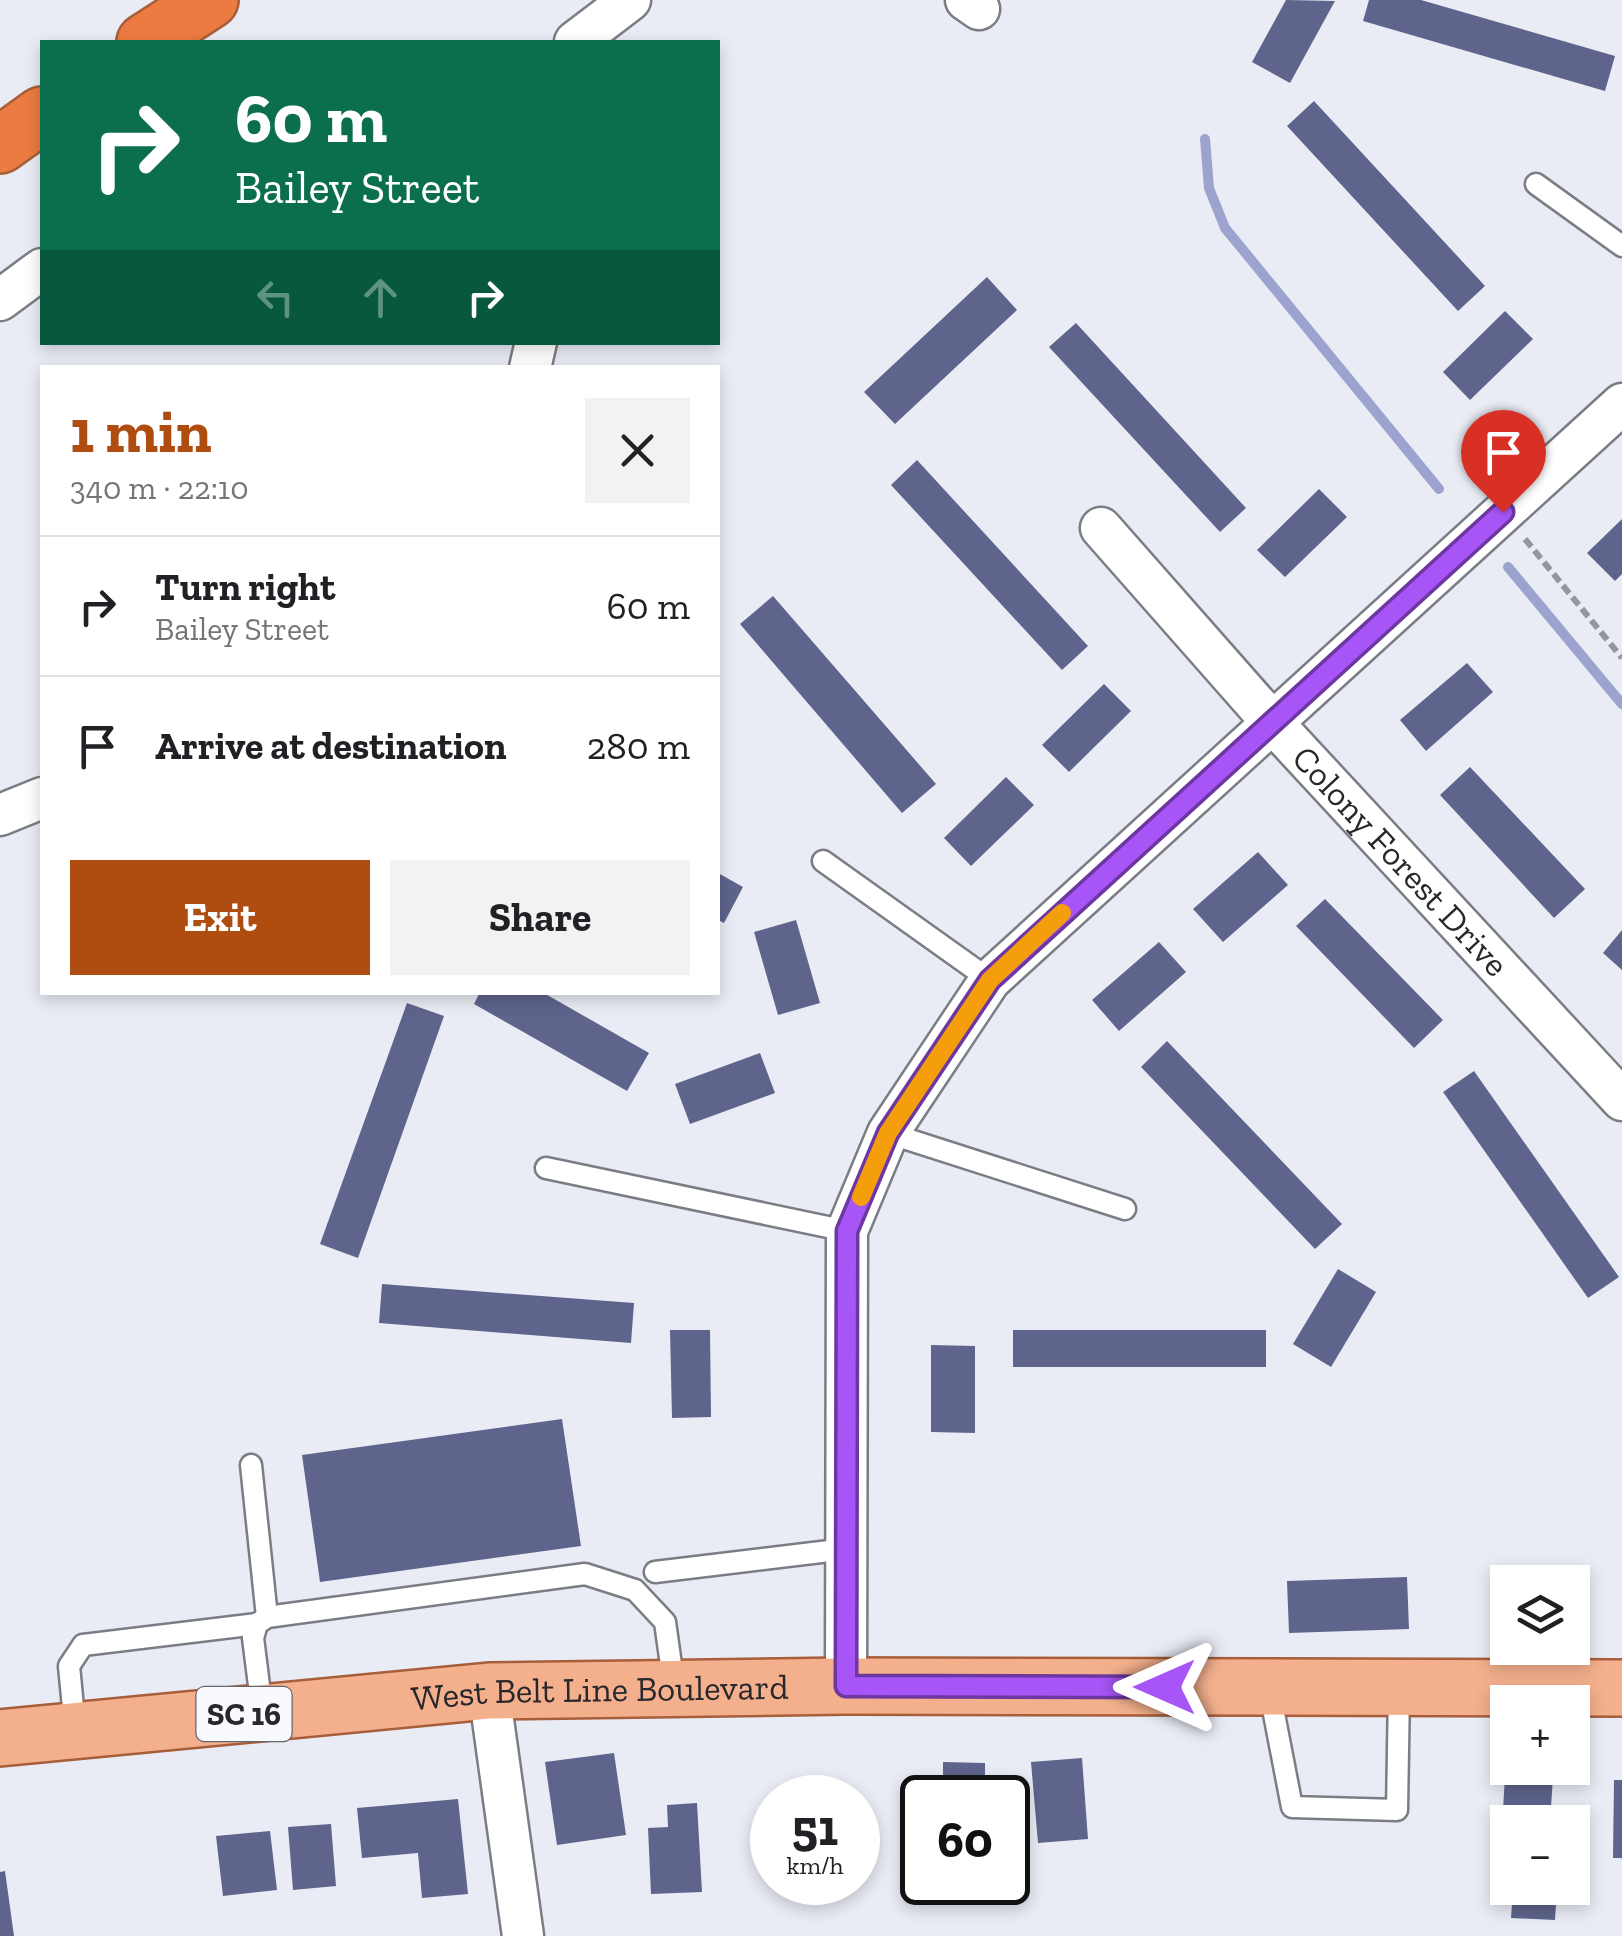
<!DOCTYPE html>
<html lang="en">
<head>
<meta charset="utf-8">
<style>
	:root { --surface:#fff; --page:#f2f2f2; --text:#202124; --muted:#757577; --line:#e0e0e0; --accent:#af4d11 }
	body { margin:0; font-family:"Zilla Slab",serif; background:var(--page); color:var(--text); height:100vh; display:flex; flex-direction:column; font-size:38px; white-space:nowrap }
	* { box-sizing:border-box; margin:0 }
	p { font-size:32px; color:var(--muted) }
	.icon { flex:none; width:55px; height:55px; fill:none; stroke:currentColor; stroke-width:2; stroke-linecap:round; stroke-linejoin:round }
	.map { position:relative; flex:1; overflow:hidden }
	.sheet { position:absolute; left:40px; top:365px; width:680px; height:630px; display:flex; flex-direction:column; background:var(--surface); border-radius:0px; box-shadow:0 5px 15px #0003 }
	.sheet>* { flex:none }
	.top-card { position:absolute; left:40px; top:40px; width:680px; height:305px; border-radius:0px; box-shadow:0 5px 15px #0003; background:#0b6e4f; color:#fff; overflow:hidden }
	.controls { position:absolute; left:1490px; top:1565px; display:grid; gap:20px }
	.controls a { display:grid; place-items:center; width:100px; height:100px; border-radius:0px; background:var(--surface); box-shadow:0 5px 15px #0003; font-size:50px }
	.speed { position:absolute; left:750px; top:1775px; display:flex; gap:20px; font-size:50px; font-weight:700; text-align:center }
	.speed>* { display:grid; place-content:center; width:130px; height:130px; border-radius:50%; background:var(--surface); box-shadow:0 5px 15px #0003; line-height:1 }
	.speed small { font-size:25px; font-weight:400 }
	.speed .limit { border:5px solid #111; border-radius:15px; background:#fff; color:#111 }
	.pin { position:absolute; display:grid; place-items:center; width:85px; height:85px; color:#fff; margin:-102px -42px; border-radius:50% 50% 50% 0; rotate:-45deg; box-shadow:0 0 10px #0007 }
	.pin .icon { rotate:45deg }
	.me { position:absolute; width:110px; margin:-55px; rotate:270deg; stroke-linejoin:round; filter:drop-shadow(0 0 8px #0008) }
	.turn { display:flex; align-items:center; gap:35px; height:210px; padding:0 30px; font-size:45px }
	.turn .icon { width:130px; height:130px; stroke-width:2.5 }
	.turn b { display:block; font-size:70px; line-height:85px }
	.lanes { display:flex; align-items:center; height:95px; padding:0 30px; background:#0003; justify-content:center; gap:50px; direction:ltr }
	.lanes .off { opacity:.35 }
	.round { display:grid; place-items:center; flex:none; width:105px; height:105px; border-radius:0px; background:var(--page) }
	.summary { display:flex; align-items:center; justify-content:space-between; height:170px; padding:0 30px }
	h1 { font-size:60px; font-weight:700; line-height:75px; color:var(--accent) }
	.button { display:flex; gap:20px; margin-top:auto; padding:20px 30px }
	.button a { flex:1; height:115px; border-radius:0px; background:var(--accent); color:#fff; font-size:40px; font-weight:700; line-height:115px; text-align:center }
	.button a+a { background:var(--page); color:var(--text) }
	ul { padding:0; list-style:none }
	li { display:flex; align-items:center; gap:30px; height:140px; padding:0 30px; border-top:2px solid var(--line) }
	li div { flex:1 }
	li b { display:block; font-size:38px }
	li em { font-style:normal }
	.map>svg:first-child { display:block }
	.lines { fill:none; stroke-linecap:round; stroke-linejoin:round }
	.stream { stroke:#9ca3ce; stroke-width:10 }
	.building { fill:#5e648c }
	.lane-casing { stroke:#7b7d84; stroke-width:25 }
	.street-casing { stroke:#7b7d84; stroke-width:45 }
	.primary-casing { stroke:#a75e3a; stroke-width:60 }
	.highway-casing { stroke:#a75e3a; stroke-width:60 }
	.path { stroke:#95969d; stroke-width:6; stroke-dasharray:10 5; stroke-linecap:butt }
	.lane { stroke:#fff; stroke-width:20 }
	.street { stroke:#fff; stroke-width:40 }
	.primary { stroke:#f4b08d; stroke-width:55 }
	.highway { stroke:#ec7b41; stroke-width:55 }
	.route-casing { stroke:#6d37a1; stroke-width:25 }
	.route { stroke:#a855f7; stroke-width:18 }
	.slow { stroke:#f59e0b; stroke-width:18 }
	.labels { text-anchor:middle; stroke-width:10; stroke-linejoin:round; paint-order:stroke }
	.shield { fill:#f8faff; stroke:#66676b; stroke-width:2.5 }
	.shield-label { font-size:32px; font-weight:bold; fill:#28282c }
	.street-label { font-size:35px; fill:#28282c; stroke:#f8faff }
</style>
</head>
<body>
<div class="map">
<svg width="1622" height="1936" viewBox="0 0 1622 1936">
	<rect width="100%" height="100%" fill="#eaecf5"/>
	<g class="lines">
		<g class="stream">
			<polyline points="1205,139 1209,188 1225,228 1439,489"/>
			<polyline points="1508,567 1622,704"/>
		</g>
	</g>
	<g class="building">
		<polygon points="1286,0 1335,1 1290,83 1252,62"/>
		<polygon points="1369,0 1421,0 1615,56 1605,91 1363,21"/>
		<polygon points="1314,101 1485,286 1458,311 1287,126"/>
		<polygon points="987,277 1017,310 895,424 864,392"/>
		<polygon points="1505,311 1533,339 1470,400 1443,372"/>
		<polygon points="1076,323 1246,508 1220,532 1049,347"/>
		<polygon points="917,460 1088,646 1062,670 891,485"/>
		<polygon points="1319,489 1347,517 1285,577 1257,550"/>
		<polygon points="1622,519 1622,574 1615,581 1587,553"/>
		<polygon points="773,596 936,784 902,813 740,624"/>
		<polygon points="1467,663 1493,692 1426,751 1400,720"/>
		<polygon points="1104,684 1131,711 1069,772 1042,745"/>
		<polygon points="1470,767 1585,889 1554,918 1440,795"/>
		<polygon points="1006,777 1034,805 971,866 944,838"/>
		<polygon points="1258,852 1288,885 1223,942 1193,909"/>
		<polygon points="718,873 743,887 724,923 718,920"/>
		<polygon points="1325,899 1443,1020 1414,1048 1296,926"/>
		<polygon points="796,920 820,1003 778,1015 754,932"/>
		<polygon points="1622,930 1622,970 1603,953"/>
		<polygon points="1159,942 1186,972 1119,1031 1092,1000"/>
		<polygon points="480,992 542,992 649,1053 627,1091 474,1004"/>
		<polygon points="407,1003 444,1016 358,1258 320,1244"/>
		<polygon points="1167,1041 1342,1224 1315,1249 1141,1067"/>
		<polygon points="760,1053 775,1093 690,1124 675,1084"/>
		<polygon points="1474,1071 1619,1277 1588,1298 1443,1092"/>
		<polygon points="1338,1269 1376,1292 1331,1367 1293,1344"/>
		<polygon points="382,1284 634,1303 631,1343 379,1323"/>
		<polygon points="670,1330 710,1330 711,1417 672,1418"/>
		<rect x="1013" y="1330" width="253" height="37"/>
		<polygon points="931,1345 975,1346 975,1433 931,1432"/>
		<polygon points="562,1419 581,1546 320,1582 302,1455"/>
		<polygon points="1407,1577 1409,1629 1289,1633 1287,1581"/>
		<polygon points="614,1753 626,1835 557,1845 545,1762"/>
		<polygon points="1082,1758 1088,1839 1038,1843 1031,1762"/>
		<polygon points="943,1762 985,1763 985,1798 943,1798"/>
		<polygon points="1505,1775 1553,1777 1550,1822 1508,1822 1508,1845 1501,1845"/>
		<polygon points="1614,1780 1622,1780 1622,1858 1613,1858"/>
		<polygon points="458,1799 468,1894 422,1898 418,1853 362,1858 357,1808"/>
		<polygon points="697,1803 702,1892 651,1894 648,1828 668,1827 667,1805"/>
		<polygon points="331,1824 336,1886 293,1890 288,1827"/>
		<polygon points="270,1831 277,1890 223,1896 216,1836"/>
		<polygon points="5,1871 14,1936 0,1936 0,1872"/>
		<polygon points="1513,1888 1557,1888 1555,1920 1511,1918"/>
	</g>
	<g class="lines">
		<g class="lane-casing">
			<g id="lane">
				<polyline points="1536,184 1622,246"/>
				<polyline points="823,861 990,980"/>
				<polyline points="888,1133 1125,1209"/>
				<polyline points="546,1168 847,1231"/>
				<polyline points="251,1465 267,1617"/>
				<polyline points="655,1572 846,1549"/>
				<polyline points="1269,1688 1292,1807 1397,1810 1399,1690"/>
				<polyline points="262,1709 253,1638 257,1624 267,1617 585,1574 635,1590 665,1622 674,1686"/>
				<polyline points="75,1728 69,1666 83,1645 257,1624"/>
			</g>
		</g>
		<g class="street-casing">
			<g id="street">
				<polyline points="966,0 979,9"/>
				<polyline points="575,42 630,0"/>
				<polyline points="0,300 42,269"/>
				<polyline points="530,368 536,342"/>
				<path id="s1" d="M 1101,528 L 1271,721 L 1622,1100"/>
				<polyline points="0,815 42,798"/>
				<polyline points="846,1686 847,1231 888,1133 990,980 1622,404"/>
				<polyline points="489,1691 523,1936"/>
			</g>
		</g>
		<g class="primary-casing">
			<g id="primary">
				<path id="s2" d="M 0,1738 L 489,1691 L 846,1686 L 1622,1688"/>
			</g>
		</g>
		<g class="highway-casing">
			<g id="highway">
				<polyline points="145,42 210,0"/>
				<polyline points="0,145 42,115"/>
			</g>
		</g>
		<polyline class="path" points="1525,539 1622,658"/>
		<use href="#lane" class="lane"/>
		<use href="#street" class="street"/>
		<use href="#primary" class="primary"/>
		<use href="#highway" class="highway"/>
	</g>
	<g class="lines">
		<g class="route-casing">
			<polyline id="route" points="1165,1687 846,1686 847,1231 888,1133 990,980 1503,512"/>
		</g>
		<use href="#route" class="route"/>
		<polyline class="slow" points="861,1197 888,1133 990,980 1062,913"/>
	</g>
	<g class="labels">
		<rect class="shield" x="196.5" y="1687" width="95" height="54" rx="8"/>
		<g class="shield-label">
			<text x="244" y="1725">SC 16</text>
		</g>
		<g class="street-label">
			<text dy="12" stroke="none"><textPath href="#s1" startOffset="448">Colony Forest Drive</textPath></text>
			<text dy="12" stroke="none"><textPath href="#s2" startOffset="602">West Belt Line Boulevard</textPath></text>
		</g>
	</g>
</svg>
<div class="controls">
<a><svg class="icon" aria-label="layers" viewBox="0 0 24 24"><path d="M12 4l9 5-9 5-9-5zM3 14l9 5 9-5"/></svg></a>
<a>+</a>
<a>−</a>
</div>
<div class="speed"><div>51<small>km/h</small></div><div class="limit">60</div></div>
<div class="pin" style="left:1503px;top:512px;background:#d93025"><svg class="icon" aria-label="arrive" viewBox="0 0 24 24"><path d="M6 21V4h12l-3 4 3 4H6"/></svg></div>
<svg class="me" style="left:1165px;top:1687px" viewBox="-20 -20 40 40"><path d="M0-17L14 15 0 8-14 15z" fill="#a855f7" stroke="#fff" stroke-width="4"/></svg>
<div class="top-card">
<div class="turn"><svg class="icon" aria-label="right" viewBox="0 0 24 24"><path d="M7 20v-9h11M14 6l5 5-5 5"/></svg><div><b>60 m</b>Bailey Street</div></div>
<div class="lanes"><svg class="icon off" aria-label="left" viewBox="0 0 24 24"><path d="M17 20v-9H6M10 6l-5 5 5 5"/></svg><svg class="icon off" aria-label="ahead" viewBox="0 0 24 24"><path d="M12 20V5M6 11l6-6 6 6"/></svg><svg class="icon" aria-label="right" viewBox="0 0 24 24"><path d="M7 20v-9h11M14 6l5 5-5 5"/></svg></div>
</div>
<section class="sheet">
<div class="summary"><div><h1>1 min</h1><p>340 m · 22:10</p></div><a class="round"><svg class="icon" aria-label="close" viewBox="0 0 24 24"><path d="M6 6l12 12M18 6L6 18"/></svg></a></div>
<ul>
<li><svg class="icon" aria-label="right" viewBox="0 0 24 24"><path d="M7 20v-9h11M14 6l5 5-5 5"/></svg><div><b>Turn right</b><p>Bailey Street</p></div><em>60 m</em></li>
<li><svg class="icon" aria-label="arrive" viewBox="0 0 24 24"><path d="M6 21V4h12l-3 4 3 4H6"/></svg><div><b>Arrive at destination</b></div><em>280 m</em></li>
</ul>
<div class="button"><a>Exit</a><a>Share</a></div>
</section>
</div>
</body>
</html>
